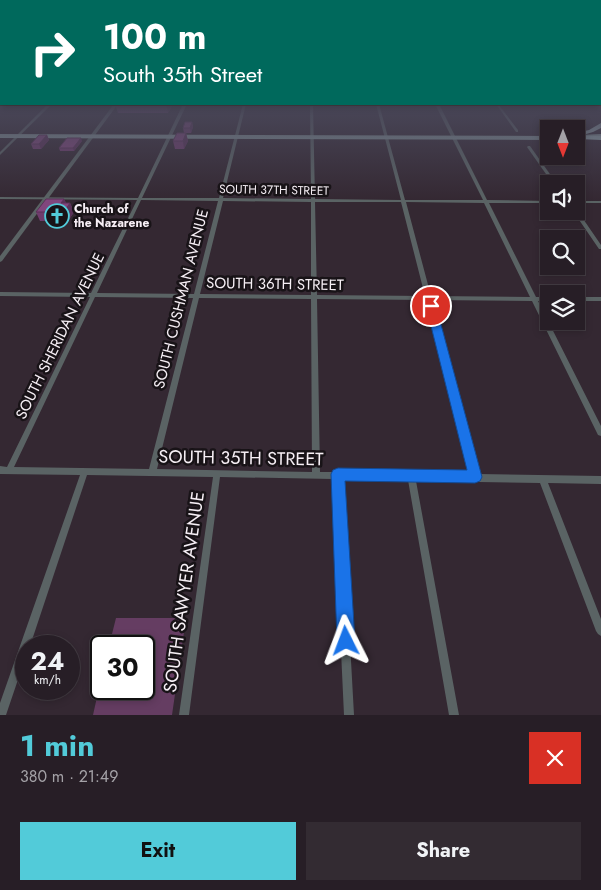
<!DOCTYPE html>
<html lang="en">
<head>
<meta charset="utf-8">
<style>
	:root { --surface:#271e26; --page:#332b32; --text:#f1f3f6; --muted:#a4a2a7; --line:#433c43; --accent:#52cbd9 }
	body { margin:0; font-family:Jost,sans-serif; background:var(--page); color:var(--text); height:100vh; display:flex; flex-direction:column; font-size:19px; white-space:nowrap }
	* { box-sizing:border-box; margin:0 }
	p { font-size:16px; color:var(--muted) }
	.icon { flex:none; width:28px; height:28px; fill:none; stroke:currentColor; stroke-width:2; stroke-linecap:round; stroke-linejoin:round }
	.map { position:relative; height:715px; overflow:hidden }
	.panel { display:flex; flex-direction:column; background:var(--surface); flex:1 }
	.panel>* { flex:none }
	.hud { position:absolute; left:0px; top:0px; width:601px; height:105px; box-shadow:0 2px 8px #0003,0 0 0 1px var(--line); background:#00695c; color:#fff; overflow:hidden }
	.needle { width:32px; rotate:180deg }
	.fabs { position:absolute; left:540px; top:120px; display:grid; gap:10px }
	.fabs a { display:grid; place-items:center; width:45px; height:45px; border-radius:0px; background:var(--surface); box-shadow:0 2px 8px #0003,0 0 0 1px var(--line); font-size:25px }
	.speed { position:absolute; left:15px; top:635px; display:flex; gap:10px; font-size:25px; font-weight:700; text-align:center }
	.speed>* { display:grid; place-content:center; width:65px; height:65px; border-radius:50%; background:var(--surface); box-shadow:0 2px 8px #0003,0 0 0 1px var(--line); line-height:1 }
	.speed small { font-size:12px; font-weight:400 }
	.speed .limit { border:2px solid #111; border-radius:8px; background:#fff; color:#111 }
	.pin { position:absolute; display:grid; place-items:center; width:42px; height:42px; color:#fff; margin:-21px; border:2px solid #fff; border-radius:50%; box-shadow:0 1px 5px #0007 }
	.me { position:absolute; width:55px; margin:-28px; rotate:357deg; stroke-linejoin:round; filter:drop-shadow(0 0 4px #0008) }
	.turn { display:flex; align-items:center; gap:18px; height:105px; padding:0 20px; font-size:22px }
	.turn .icon { width:65px; height:65px; stroke-width:2.5 }
	.turn b { display:block; font-size:35px; line-height:42px }
	.round { display:grid; place-items:center; flex:none; width:52px; height:52px; border-radius:0px; background:var(--page) }
	.head { display:flex; align-items:center; justify-content:space-between; height:85px; padding:0 20px }
	h1 { font-size:30px; font-weight:700; line-height:38px; color:var(--accent) }
	.action { display:flex; gap:10px; margin-top:auto; padding:10px 20px }
	.action a { flex:1; height:58px; border-radius:0px; background:var(--accent); color:#111; font-size:20px; font-weight:700; line-height:58px; text-align:center }
	.action a+a { background:var(--page); color:var(--text) }
	.map>svg:first-child { display:block }
	.green { fill:#653d62 }
	.lines { fill:none; stroke-linecap:round; stroke-linejoin:round }
	.minor { fill:#5a6364; fill-rule:evenodd }
	.tertiary { fill:#5a6364; fill-rule:evenodd }
	.primary { fill:#86989a; fill-rule:evenodd }
	.motorway { fill:#97adb0; fill-rule:evenodd }
	.wall { fill:#6f3c6c }
	.shaded-wall { fill:#5a3158 }
	.building { fill:#81467d; stroke:#5a3158 }
	.route { fill:#1a73e8; stroke:#114b97 }
	.labels { text-anchor:middle; stroke-width:5; stroke-linejoin:round; paint-order:stroke }
	.far-street-label { font-size:12px; fill:#f6eff5; stroke:#181317 }
	.far-poi-label { font-size:12px; font-weight:bold; fill:#f6eff5; stroke:#181317; text-anchor:start }
	.street-label { font-size:15px; fill:#f6eff5; stroke:#181317 }
	.near-street-label { font-size:18px; fill:#f6eff5; stroke:#181317 }
</style>
</head>
<body>
<div class="map">
<svg width="601" height="715" viewBox="0 0 601 715">
	<rect width="100%" height="100%" fill="#342832"/>
	<polygon class="green" points="116,618 186,618 172,715 93,715 101,679 101,689 144,689 144,646 109,646"/>
	<g class="lines">
		<g class="minor">
			<polygon points="48,104 52,104 0,155 0,152"/>
			<path d="M 183,104 L 187,104 L 142,198 L 219,198 L 243,104 L 246,104 L 223,198 L 311,199 L 310,104 L 313,104 L 315,199 L 401,200 L 376,104 L 379,104 L 405,200 L 483,200 L 452,138 L 454,137 L 456,138 L 487,200 L 549,201 L 549,203 L 489,203 L 536,297 L 549,297 L 549,301 L 538,301 L 601,426 L 601,436 L 598,435 L 532,301 L 432,300 L 478,474 L 601,476 L 601,484 L 548,483 L 601,619 L 601,636 L 598,634 L 596,631 L 540,483 L 416,481 L 459,715 L 449,715 L 408,480 L 341,479 L 354,715 L 344,715 L 333,479 L 220,477 L 189,715 L 179,715 L 213,477 L 87,475 L 30,646 L 26,646 L 26,656 L 6,715 L 0,715 L 0,703 L 80,475 L 0,474 L 0,466 L 7,467 L 90,297 L 0,296 L 0,292 L 91,293 L 137,200 L 0,199 L 0,197 L 138,198 ZM 141,200 L 218,201 L 194,294 L 97,293 ZM 223,201 L 311,202 L 311,295 L 200,294 ZM 315,202 L 401,202 L 425,296 L 317,295 ZM 406,202 L 484,203 L 530,297 L 431,296 ZM 95,297 L 193,298 L 149,469 L 14,467 ZM 199,298 L 311,299 L 312,472 L 157,469 ZM 317,299 L 426,300 L 470,474 L 414,473 L 411,471 L 408,473 L 340,472 L 337,470 L 334,472 L 320,472 Z"/>
			<polygon points="496,104 498,104 518,130 518,132 516,132"/>
			<polygon points="528,146 530,146 557,184 553,184 527,147"/>
			<rect x="576" y="201" width="25" height="2"/>
			<polygon points="577,210 601,245 601,249 599,249 573,211 576,211"/>
			<rect x="576" y="297" width="25" height="4"/>
		</g>
		<g class="tertiary">
			<polygon points="114,104 118,104 2,261 0,262 0,256"/>
			<polygon points="435,104 439,104 456,138 456,139 452,138"/>
		</g>
		<g class="primary">
			<polygon points="0,134 549,136 549,140 0,138"/>
			<polygon points="601,134 601,138 580,139 577,137 580,135"/>
		</g>
		<g class="motorway">
			<polygon points="601,123 601,128 593,132 576,137 576,133 589,130"/>
			<polygon points="580,136 601,136 601,140 578,139 578,137"/>
		</g>
	</g>
	<g class="wall">
		<polygon points="115,104 173,104 168,113 118,113"/>
		<polygon points="192,122 193,127 191,133 186,133 188,141 184,149 175,149 173,141 184,133 183,128"/>
		<polygon points="47,135 49,140 41,149 33,149 31,144"/>
		<polygon points="82,141 74,151 60,151 59,148"/>
		<polygon points="64,199 66,203 70,203 74,212 68,221 40,221 36,212"/>
	</g>
	<g class="shaded-wall">
		<polygon points="166,104 173,104 168,113"/>
		<polygon points="192,122 193,127 191,133 190,128"/>
		<polygon points="186,133 188,141 184,149 183,141"/>
		<polygon points="47,135 49,140 41,149 39,144"/>
		<polygon points="81,138 82,141 74,151 73,148"/>
		<polygon points="64,199 68,207 70,203 74,212 68,221 64,212 61,203"/>
	</g>
	<g class="building">
		<polygon points="185,122 192,122 190,128 183,128"/>
		<polygon points="177,133 186,133 183,141 173,141"/>
		<polygon points="39,135 47,135 39,144 31,144"/>
		<polygon points="67,138 81,138 73,148 59,148"/>
		<polygon points="46,199 64,199 61,203 70,203 64,212 36,212"/>
	</g>
	<linearGradient id="sky" x2="0" y2="1"><stop stop-color="#1d161c"/><stop offset="0.5" stop-color="#4a485a"/><stop offset="1" stop-color="#4a485a" stop-opacity="0"/></linearGradient>
	<rect width="601" height="201" fill="url(#sky)"/>
	<polygon class="route" points="431,302 436,306 482,477 480,481 475,483 345,481 355,641 352,647 346,650 340,647 337,641 331,474 333,470 338,468 467,470 426,306"/>
	<defs>
		<g id="church-ring" transform="scale(1.25)"><circle r="9.5" fill="#181317" stroke="#52cbd9" stroke-width="1.5"/><path d="M-1.2-6h2.4v3.5h3.3v2.4h-3.3V6h-2.4V-.1h-3.3v-2.4h3.3Z" fill="#52cbd9"/></g>
	</defs>
	<g fill-rule="evenodd">
		<use href="#church-ring" x="57" y="216"/>
	</g>
	<g class="labels">
		<g class="far-street-label">
			<text transform="translate(274 190) rotate(1)" y="4">SOUTH 37TH STREET</text>
		</g>
		<g class="far-poi-label">
			<text x="74" y="213">Church of<tspan x="74" dy="14">the Nazarene</tspan></text>
		</g>
		<g class="street-label">
			<text transform="translate(275 284) rotate(1)" y="5">SOUTH 36TH STREET</text>
			<text transform="translate(181 299) rotate(-76)" y="5">SOUTH CUSHMAN AVENUE</text>
			<text transform="translate(60 336) rotate(-64)" y="5">SOUTH SHERIDAN AVENUE</text>
		</g>
		<g class="near-street-label">
			<text transform="translate(241 458) rotate(1)" y="6">SOUTH 35TH STREET</text>
			<text transform="translate(184 592) rotate(-82)" y="6">SOUTH SAWYER AVENUE</text>
		</g>
	</g>
</svg>
<div class="fabs">
<a><svg class="needle" viewBox="-14 -14 28 28"><path d="M0-13l5 13h-10z" fill="#e53935"/><path d="M0 13l5-13h-10z" fill="#a4a2a7"/></svg></a>
<a><svg class="icon" aria-label="sound" viewBox="0 0 24 24"><path d="M4 9h4l5-4v14l-5-4H4zM17 9q2 3 0 6"/></svg></a>
<a><svg class="icon" aria-label="search" viewBox="0 0 24 24"><circle cx="10" cy="10" r="6"/><path d="M15 15l6 6"/></svg></a>
<a><svg class="icon" aria-label="layers" viewBox="0 0 24 24"><path d="M12 4l9 5-9 5-9-5zM3 14l9 5 9-5"/></svg></a>
</div>
<div class="speed"><div>24<small>km/h</small></div><div class="limit">30</div></div>
<div class="pin" style="left:431px;top:306px;background:#d93025"><svg class="icon" aria-label="arrive" viewBox="0 0 24 24"><path d="M6 21V4h12l-3 4 3 4H6"/></svg></div>
<svg class="me" style="left:346px;top:641px" viewBox="-20 -20 40 40"><path d="M0-17L14 15 0 8-14 15z" fill="#1a73e8" stroke="#fff" stroke-width="4"/></svg>
<div class="hud">
<div class="turn"><svg class="icon" aria-label="right" viewBox="0 0 24 24"><path d="M7 20v-9h11M14 6l5 5-5 5"/></svg><div><b>100 m</b>South 35th Street</div></div>
</div>
</div>
<section class="panel">
<div class="head"><div><h1>1 min</h1><p>380 m · 21:49</p></div><a class="round" style="background:#d93025;color:#fff"><svg class="icon" aria-label="close" viewBox="0 0 24 24"><path d="M6 6l12 12M18 6L6 18"/></svg></a></div>
<div class="action"><a>Exit</a><a>Share</a></div>
</section>
</body>
</html>
